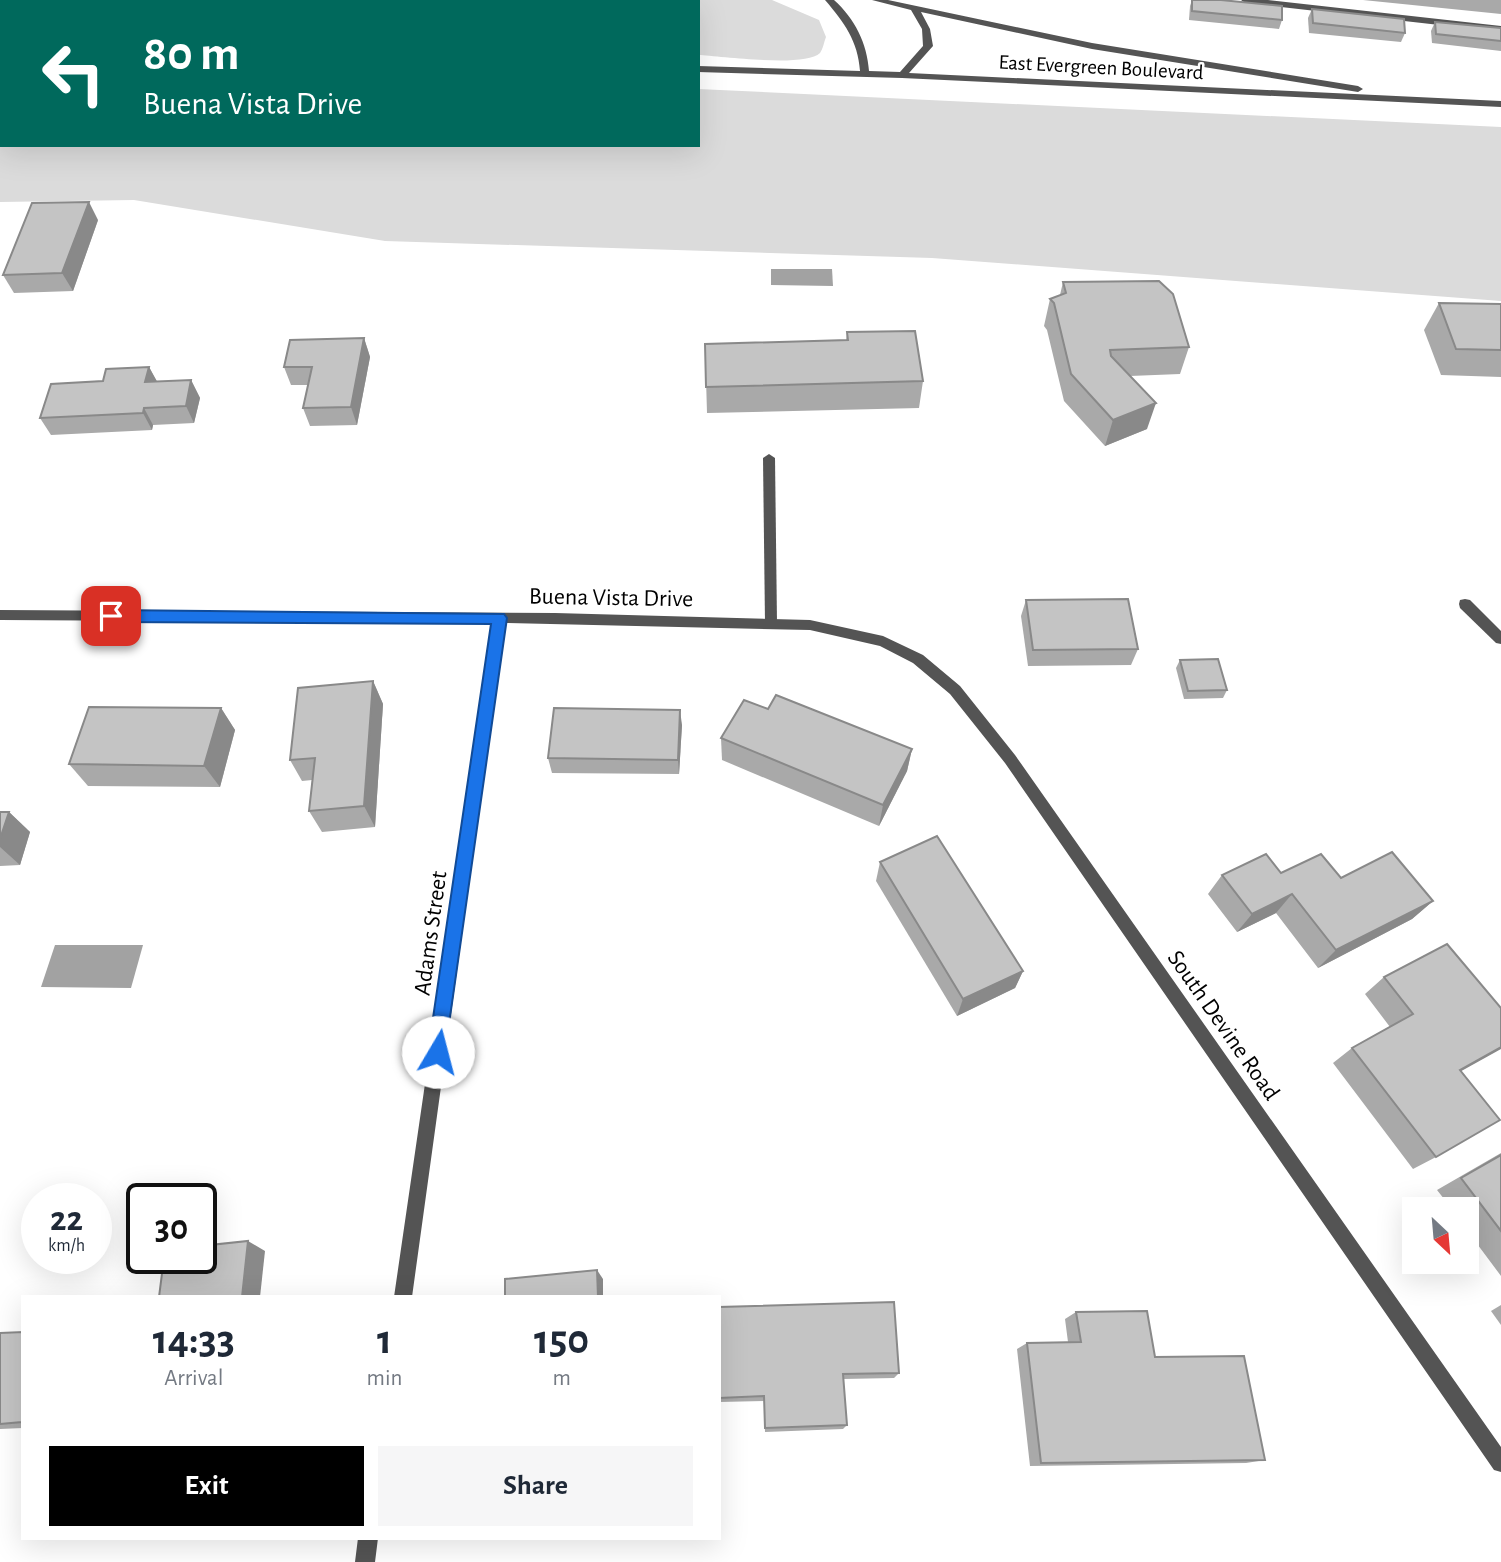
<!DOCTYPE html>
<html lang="en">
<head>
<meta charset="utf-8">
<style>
	:root { --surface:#fff; --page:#f6f6f7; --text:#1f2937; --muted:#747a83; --accent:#000 }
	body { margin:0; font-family:"Alegreya Sans",sans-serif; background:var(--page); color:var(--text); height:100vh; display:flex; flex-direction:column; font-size:26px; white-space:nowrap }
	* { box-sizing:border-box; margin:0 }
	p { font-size:23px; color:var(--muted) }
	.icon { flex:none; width:38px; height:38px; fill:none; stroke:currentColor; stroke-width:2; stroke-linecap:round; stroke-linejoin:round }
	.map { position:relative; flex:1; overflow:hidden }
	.details { position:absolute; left:21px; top:1295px; width:700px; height:245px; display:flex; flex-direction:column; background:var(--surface); border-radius:0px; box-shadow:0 7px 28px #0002 }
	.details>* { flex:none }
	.banner { position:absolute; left:0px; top:0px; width:700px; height:147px; box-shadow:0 7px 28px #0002; background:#00695c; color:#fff; overflow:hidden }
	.needle { width:46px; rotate:154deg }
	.tools { position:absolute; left:1402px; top:1197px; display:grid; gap:14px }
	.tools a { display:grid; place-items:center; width:77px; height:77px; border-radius:0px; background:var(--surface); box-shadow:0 7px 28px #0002; font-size:35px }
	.speed { position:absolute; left:21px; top:1183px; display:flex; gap:14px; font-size:35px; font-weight:700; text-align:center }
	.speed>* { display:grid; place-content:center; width:91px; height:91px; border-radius:50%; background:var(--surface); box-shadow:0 7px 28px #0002; line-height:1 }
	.speed small { font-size:18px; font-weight:400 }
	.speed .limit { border:4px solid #111; border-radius:10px; background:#fff; color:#111 }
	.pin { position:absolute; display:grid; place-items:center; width:60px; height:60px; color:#fff; margin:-30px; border-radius:14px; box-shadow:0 4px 10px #0006 }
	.me { position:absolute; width:77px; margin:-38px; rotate:8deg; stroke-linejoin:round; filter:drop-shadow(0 0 5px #0008) }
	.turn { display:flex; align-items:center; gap:24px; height:147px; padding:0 28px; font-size:32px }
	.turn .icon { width:91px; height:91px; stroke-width:2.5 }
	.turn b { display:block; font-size:49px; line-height:60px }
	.eta { display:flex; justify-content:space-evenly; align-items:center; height:119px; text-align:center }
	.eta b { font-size:42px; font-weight:600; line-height:49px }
	.cta { display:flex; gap:14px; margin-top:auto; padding:14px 28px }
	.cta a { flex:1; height:80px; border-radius:0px; background:var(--accent); color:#fff; font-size:28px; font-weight:600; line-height:80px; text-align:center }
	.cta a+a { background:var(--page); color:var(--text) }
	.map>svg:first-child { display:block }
	.green { fill:#dbdbdb }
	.water { fill:#a2a2a2 }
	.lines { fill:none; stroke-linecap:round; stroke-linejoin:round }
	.service { fill:#545454; fill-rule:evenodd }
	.minor { fill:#545454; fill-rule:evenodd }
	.tertiary { fill:#545454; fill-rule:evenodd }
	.wall { fill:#a9a9a9 }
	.shaded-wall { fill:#898989 }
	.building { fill:#c4c4c4; stroke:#898989; stroke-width:2 }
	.route { fill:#1a73e8; stroke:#114b97; stroke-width:2 }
	.labels { text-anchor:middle; stroke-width:5; stroke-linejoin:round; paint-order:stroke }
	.far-street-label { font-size:21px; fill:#000; stroke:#fff }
	.street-label { font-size:24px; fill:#000; stroke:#fff }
</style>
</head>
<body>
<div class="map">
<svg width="1501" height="1562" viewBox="0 0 1501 1562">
	<rect width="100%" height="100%" fill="#fff"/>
	<g class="green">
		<path d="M 437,0 L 772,0 L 819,20 L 826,37 C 824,42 823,49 820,53 C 805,68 721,56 698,55 L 698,2 Z"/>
		<polygon points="0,64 2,145 698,145 698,89 1501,127 1501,301 932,258 385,241 134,200 0,202"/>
	</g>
	<g class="water">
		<polygon points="771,269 832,269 833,286 771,285"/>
		<polygon points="55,945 143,945 131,988 41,987"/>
	</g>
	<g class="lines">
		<g class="service">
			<polygon points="1241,0 1268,0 1501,26 1501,32 1245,3"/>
			<polygon points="769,454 775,458 777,623 771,628 765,623 763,458"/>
		</g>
		<g class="minor">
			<polygon points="1465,599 1470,600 1501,631 1501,644 1496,643 1460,608 1459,604 1460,600"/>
			<polygon points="0,610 555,613 810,620 883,636 923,655 960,686 1015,755 1501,1447 1501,1472 1494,1470 1005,763 950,694 913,663 880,646 810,630 505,623 412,1297 394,1297 492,623 0,620"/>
			<polygon points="358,1538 378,1538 375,1562 355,1562"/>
		</g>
		<g class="tertiary">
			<path d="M 825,0 L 834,0 C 855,19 867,43 869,71 L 900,72 L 923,46 L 922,29 L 911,10 L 872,0 L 888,0 L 1092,43 L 1358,86 L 1363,89 L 1358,92 L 1092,49 L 921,12 L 930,29 L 933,46 L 909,73 L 1501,101 L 1501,107 L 902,78 L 698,72 L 698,66 L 860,71 C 858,41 844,22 825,0 Z"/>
			<rect x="0" y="43" width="2" height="6"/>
		</g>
	</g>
	<g class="wall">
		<polygon points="1192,0 1221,0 1282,20 1279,29 1189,20 1190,6"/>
		<polygon points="1363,0 1501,0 1501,14"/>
		<polygon points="1312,9 1405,33 1401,42 1309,33 1308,18"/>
		<polygon points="1435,22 1501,28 1501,51 1432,43 1431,31"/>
		<polygon points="98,220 73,291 14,293 3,275"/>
		<polygon points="1063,282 1189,347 1180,374 1130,376 1147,429 1105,446 1064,401 1047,330 1044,326 1050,299 1060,295"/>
		<polygon points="1439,303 1501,304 1501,377 1441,375 1424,330"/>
		<polygon points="847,332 923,381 919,408 707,413 705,344 846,341"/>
		<polygon points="364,338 370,357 357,425 310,426 303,408 309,385 291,385 284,367"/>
		<polygon points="149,367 157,382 191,380 200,398 194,423 153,425 152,430 51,435 40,418 103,381"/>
		<polygon points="1026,600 1138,649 1131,665 1028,666 1021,616"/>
		<polygon points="1180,660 1227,690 1223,698 1184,699 1176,668"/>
		<polygon points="373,681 383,704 375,827 322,832 309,811 312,780 302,781 290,760"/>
		<polygon points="221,708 235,730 220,787 88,786 69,764"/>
		<polygon points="768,709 912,749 907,771 879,826 722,760 721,738"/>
		<polygon points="682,725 679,774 552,773 548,758"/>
		<polygon points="0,812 9,812 30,832 20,865 0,866"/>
		<polygon points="880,862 1023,971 1015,988 957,1016 876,881"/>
		<polygon points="1281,873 1341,878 1433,901 1412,919 1318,968 1276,913 1237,932 1208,894 1222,875"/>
		<polygon points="1384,977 1462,1071 1436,1157 1413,1169 1333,1063 1352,1048 1390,1027 1365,994"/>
		<polygon points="1501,1153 1501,1276 1466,1229 1466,1209 1452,1209 1437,1190"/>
		<polygon points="1501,1305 1501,1325 1491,1311"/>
		<polygon points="719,1307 899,1373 894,1378 843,1379 847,1425 843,1429 765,1432 764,1401 719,1402"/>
		<polygon points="1076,1312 1155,1357 1265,1460 1246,1463 1030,1466 1017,1349 1027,1343 1068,1342 1065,1319"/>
		<polygon points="23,1332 23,1428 0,1429 0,1333"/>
	</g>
	<g class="shaded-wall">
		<polygon points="89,202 98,220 73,291 62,273"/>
		<polygon points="364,338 370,357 357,425 351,407"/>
		<polygon points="149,367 159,385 145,382"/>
		<polygon points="191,380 200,398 194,423 186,406"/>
		<polygon points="1156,403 1147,429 1105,446 1113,420"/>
		<polygon points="144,408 153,425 152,430 143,413"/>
		<polygon points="373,681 383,704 375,827 364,806"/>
		<polygon points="221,708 235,730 220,787 204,766"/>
		<polygon points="680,710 682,725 679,774 678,760"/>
		<polygon points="912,749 907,771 879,826 883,805"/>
		<polygon points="9,812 30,832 20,865 0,847 0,839"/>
		<polygon points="1292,894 1276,913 1237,932 1252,914"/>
		<polygon points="1433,901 1412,919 1318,968 1336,950"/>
		<polygon points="1023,971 1015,988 957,1016 963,999"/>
		<polygon points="1501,1047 1501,1049 1438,1084 1460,1070"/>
		<polygon points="248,1241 265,1251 260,1297 242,1297"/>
		<polygon points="597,1270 603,1279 603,1297 598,1297"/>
	</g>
	<g class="building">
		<polygon points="1192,0 1221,0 1282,6 1282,20 1192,11"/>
		<polygon points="1312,9 1404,19 1405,33 1313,23"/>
		<polygon points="1435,22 1501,28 1501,41 1436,34"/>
		<polygon points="89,202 62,273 3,275 32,203"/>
		<polygon points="1159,281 1173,294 1189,347 1110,350 1111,356 1156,403 1113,420 1071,374 1054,303 1050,299 1066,293 1063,282"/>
		<polygon points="1439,303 1501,304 1501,350 1456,349"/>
		<polygon points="915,331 923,381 706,387 705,344 848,340 847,332"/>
		<polygon points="364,338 351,407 303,408 312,367 284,367 290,340"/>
		<polygon points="149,367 145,382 191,380 186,406 144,408 143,413 40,418 51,384 103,381 106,369"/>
		<polygon points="1128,599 1138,649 1033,650 1026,600"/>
		<polygon points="1218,659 1227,690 1188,691 1180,660"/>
		<polygon points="373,681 364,806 309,811 315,758 290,760 298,688"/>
		<polygon points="776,695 912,749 883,805 721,738 744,700 768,709"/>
		<polygon points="89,707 221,708 204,766 69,764"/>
		<polygon points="554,708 680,710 678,760 548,758"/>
		<polygon points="0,812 9,812 0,839"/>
		<polygon points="937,836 1023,971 963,999 880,862"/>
		<polygon points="1392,852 1433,901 1336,950 1292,894 1252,914 1222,875 1266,854 1281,873 1321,854 1341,878"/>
		<polygon points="1447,944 1501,1008 1501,1047 1460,1070 1500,1120 1436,1157 1352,1048 1413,1014 1384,977"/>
		<polygon points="1501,1155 1501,1231 1461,1178"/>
		<polygon points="248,1241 242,1297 159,1297 164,1258 201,1258 201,1246"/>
		<polygon points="597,1270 598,1297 505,1297 505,1279"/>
		<polygon points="894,1302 899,1373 843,1374 847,1425 765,1428 764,1396 719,1398 719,1307"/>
		<polygon points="1147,1311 1155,1357 1244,1356 1265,1460 1041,1463 1027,1343 1081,1342 1076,1312"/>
		<polygon points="23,1332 22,1422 0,1424 0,1333"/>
	</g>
	<polygon class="route" points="111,610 504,614 507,618 444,1059 438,1061 431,1059 428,1052 491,624 111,622 104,616"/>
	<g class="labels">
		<g class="far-street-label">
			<text transform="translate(1101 67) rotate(3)" y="7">East Evergreen Boulevard</text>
		</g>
		<g class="street-label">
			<text transform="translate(611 597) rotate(1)" y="8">Buena Vista Drive</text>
			<text transform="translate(430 933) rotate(-82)" y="8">Adams Street</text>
			<text transform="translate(1224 1025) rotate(55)" y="8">South Devine Road</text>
		</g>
	</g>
</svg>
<div class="tools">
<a><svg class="needle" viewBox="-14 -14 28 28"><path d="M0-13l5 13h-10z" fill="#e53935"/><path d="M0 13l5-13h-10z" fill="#747a83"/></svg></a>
</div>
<div class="speed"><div>22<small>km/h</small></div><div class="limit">30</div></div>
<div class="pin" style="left:111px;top:616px;background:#d93025"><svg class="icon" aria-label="arrive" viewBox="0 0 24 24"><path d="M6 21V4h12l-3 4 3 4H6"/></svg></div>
<svg class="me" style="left:438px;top:1052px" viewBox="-20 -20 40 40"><circle r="19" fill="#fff"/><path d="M0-13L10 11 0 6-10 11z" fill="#1a73e8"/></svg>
<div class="banner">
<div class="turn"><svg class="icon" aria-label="left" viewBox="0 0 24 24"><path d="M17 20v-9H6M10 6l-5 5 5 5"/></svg><div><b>80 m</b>Buena Vista Drive</div></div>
</div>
<section class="details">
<div class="eta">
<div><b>14:33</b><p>Arrival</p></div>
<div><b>1</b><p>min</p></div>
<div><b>150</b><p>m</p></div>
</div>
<div class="cta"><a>Exit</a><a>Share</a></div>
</section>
</div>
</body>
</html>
